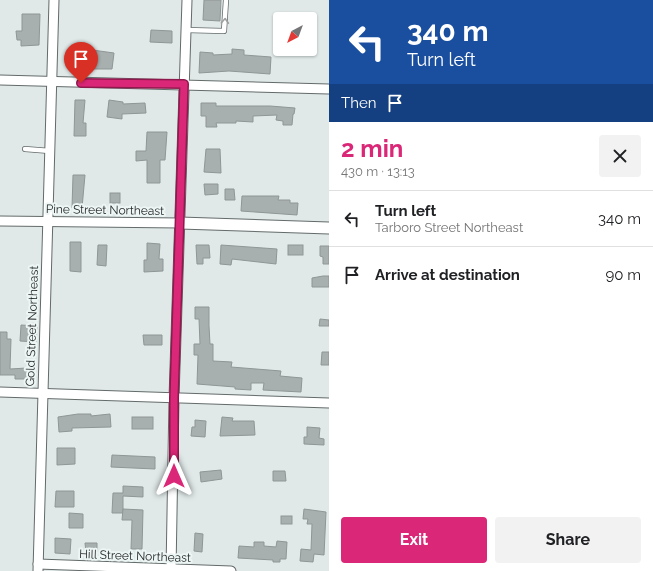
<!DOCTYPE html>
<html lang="en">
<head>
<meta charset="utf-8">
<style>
	:root { --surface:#fff; --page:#f2f2f2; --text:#202124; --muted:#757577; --line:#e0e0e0; --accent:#db2777 }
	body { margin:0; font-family:Raleway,sans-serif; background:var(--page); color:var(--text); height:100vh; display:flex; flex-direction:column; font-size:15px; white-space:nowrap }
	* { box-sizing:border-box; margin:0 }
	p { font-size:13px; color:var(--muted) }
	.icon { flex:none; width:22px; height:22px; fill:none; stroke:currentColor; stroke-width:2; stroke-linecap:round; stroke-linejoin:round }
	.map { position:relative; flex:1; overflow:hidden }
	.drawer { display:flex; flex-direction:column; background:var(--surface); width:324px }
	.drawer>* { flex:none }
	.top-card { background:#1a4fa0; color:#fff; overflow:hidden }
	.needle { width:26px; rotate:221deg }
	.tools { position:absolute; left:273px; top:12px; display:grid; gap:8px }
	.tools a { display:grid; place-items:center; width:44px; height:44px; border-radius:4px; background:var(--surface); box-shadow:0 1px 3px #0004; font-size:20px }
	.pin { position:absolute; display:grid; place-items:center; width:34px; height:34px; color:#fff; margin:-41px -17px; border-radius:50% 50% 50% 0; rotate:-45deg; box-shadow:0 0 4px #0007 }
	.pin .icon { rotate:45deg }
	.me { position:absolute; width:44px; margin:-22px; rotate:0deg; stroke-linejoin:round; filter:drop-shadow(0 0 3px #0008) }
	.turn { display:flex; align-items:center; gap:14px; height:84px; padding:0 12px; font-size:18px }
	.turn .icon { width:52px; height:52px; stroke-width:2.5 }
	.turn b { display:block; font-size:28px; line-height:34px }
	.then { display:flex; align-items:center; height:38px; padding:0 12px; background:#0003; gap:8px; font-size:15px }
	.round { display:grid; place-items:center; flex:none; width:42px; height:42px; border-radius:4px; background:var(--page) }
	.overview { display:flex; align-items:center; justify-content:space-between; height:68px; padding:0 12px }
	h1 { font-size:24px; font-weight:700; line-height:30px; color:var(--accent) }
	.cta { display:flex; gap:8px; margin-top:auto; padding:8px 12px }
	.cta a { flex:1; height:46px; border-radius:4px; background:var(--accent); color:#fff; font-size:16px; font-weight:700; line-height:46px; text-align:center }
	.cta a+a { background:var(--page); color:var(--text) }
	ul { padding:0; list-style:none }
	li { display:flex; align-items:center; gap:12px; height:56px; padding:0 12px; border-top:1px solid var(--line) }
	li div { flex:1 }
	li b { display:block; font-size:15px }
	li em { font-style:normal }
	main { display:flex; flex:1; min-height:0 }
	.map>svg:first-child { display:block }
	.building { fill:#a8afaf; stroke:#8f9696 }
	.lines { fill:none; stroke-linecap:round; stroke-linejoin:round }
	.service-casing { stroke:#636a6a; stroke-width:6 }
	.minor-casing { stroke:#636a6a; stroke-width:11 }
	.tertiary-casing { stroke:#636a6a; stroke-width:13 }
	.service { stroke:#fff; stroke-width:4.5 }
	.minor { stroke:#fff; stroke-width:9 }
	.tertiary { stroke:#fff; stroke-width:11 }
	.oneway { stroke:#9e9f9f }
	.route-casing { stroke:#8e194d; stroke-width:10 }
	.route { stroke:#db2777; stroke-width:7 }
	.labels { text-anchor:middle; stroke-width:4; stroke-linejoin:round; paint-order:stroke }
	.street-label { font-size:12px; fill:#272a2a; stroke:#edf5f5 }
</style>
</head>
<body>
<main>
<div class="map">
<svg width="329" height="571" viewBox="0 0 329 571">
	<rect width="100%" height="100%" fill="#e0e8e8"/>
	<g class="building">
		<polygon points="204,0 221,0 220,21 203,20"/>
		<polygon points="22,14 40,14 39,45 21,46 21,40 17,40 16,31 22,31"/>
		<polygon points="151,30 172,31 172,43 150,42"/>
		<polygon points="85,49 114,53 112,69 84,69"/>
		<polygon points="232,49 244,50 244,55 271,57 270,74 229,71 199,73 200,52 213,53 213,55 232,54"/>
		<polygon points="75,100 85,100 83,123 86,123 86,136 74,136"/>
		<polygon points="109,100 123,102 123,104 145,103 146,113 122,114 122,119 107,117"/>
		<polygon points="201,103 216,103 216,106 270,106 295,108 294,114 293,114 292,125 283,125 283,121 276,120 277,115 253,116 253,122 236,121 236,123 216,123 217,127 206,127 206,116 201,116"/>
		<polygon points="147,132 167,132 165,160 160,160 160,183 147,183 147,160 136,161 136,151 146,151"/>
		<polygon points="206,149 220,149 221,173 204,172"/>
		<polygon points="73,175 85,175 82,208 72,208"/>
		<polygon points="204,184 218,184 218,194 205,195"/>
		<polygon points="225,189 234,189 235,200 225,200"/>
		<rect x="110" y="193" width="10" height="10"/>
		<polygon points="242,196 279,196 278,200 290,200 290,203 298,203 297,215 241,211"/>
		<polygon points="70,242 81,242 81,272 70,271"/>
		<polygon points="147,243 160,244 159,259 163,259 163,271 144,272 144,260 147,260"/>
		<polygon points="98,245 107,245 106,266 97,265"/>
		<polygon points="196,245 209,245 210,258 203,258 203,264 197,264"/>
		<polygon points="221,245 277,249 276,264 232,259 231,265 220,264"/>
		<rect x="288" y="245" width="15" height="10"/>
		<polygon points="320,246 329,246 329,264 323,264 323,257 320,256"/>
		<polygon points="323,276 329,276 329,287 312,287 312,278"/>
		<polygon points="195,307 209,307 209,326 210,344 213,344 213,361 232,362 231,367 281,371 280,376 302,378 301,392 263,390 264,383 251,383 251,390 235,389 235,387 197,384 198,355 194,355 194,344 200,344 199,319 195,319"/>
		<polygon points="320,319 329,320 329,326 319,326"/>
		<polygon points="21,325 37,326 36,342 20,341"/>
		<polygon points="0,332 7,332 7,339 11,339 10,369 27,368 27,379 15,379 15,375 0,375"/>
		<polygon points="143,335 162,335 162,345 144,345"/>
		<polygon points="322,352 329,352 329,365 321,365"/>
		<polygon points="78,414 91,414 91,416 110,414 111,427 72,428 72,431 59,432 58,417"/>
		<rect x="132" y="417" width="21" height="12"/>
		<polygon points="222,417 233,418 232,421 254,421 255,435 220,436"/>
		<polygon points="195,420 206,421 205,437 191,436 192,427 195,427"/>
		<polygon points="307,427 320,428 319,438 324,439 324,445 304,444 304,437 307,437"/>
		<polygon points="57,448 75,448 75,464 57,465"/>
		<polygon points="112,455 155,457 155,469 111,467"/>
		<polygon points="221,470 222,479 201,482 200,472"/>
		<polygon points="273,471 285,471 286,481 273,481"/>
		<polygon points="123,486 143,487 143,497 123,496 123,513 112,513 113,493 123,493"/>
		<polygon points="56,491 74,491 74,507 55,507"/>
		<polygon points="123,509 143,510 142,549 131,549 132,520 122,520"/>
		<polygon points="304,509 326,512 324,555 314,554 313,562 300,561 301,549 311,550 312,524 307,524 308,519 303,519"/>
		<polygon points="69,513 83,514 83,528 69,528"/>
		<rect x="281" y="516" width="11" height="8"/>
		<polygon points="195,533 203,534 202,552 194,551"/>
		<polygon points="55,538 71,539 70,554 55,553"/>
		<polygon points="277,541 287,542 286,559 280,559 280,562 273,562 273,560 238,558 239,546 254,547 254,542 264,542 264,546 276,547"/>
		<polygon points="85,543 97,543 97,552 86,553"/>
	</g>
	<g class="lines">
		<g class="service-casing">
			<g id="service">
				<polyline points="186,30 224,31 226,0"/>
				<polyline points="25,149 50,151"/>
			</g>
		</g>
		<g class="minor-casing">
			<g id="minor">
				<polyline points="0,80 329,89"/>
				<polyline points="0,221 180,223"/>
				<polyline points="0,392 329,403"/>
				<polyline points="38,564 231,571"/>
				<polyline points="38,571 54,0"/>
				<polyline points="171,571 174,398 187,0"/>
			</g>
		</g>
		<g class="tertiary-casing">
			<polyline id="tertiary" points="180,223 329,228"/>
		</g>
		<use href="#service" class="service"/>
		<use href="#minor" class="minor"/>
		<use href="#tertiary" class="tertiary"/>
	</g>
	<defs><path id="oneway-chevron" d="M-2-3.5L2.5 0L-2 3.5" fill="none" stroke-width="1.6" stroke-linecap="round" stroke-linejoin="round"/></defs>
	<use class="oneway" href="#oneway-chevron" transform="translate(225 21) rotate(-87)"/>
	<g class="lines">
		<g class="route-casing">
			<polyline id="route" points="81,83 184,84 174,398 174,476"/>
		</g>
		<use href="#route" class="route"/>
	</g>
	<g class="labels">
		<g class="street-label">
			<text transform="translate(105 210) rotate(1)" y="4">Pine Street Northeast</text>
			<text transform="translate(32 326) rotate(-88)" y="4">Gold Street Northeast</text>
			<text transform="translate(135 556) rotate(2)" y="4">Hill Street Northeast</text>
		</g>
	</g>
</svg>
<div class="tools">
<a><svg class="needle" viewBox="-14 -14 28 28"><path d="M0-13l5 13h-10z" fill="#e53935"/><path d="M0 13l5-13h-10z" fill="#757577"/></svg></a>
</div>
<div class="pin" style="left:81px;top:83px;background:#d93025"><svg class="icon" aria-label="arrive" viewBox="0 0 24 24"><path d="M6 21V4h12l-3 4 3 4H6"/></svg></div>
<svg class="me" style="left:174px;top:476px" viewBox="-20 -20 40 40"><path d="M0-17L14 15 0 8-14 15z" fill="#db2777" stroke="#fff" stroke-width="4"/></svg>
</div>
<section class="drawer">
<div class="top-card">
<div class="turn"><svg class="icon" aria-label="left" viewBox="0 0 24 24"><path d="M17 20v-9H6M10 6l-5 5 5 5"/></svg><div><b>340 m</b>Turn left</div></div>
<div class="then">Then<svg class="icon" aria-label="arrive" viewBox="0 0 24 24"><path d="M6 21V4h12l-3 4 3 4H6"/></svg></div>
</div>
<div class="overview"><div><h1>2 min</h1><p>430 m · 13:13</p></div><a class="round"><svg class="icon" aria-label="close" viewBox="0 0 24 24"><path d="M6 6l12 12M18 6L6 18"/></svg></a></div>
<ul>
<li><svg class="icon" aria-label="left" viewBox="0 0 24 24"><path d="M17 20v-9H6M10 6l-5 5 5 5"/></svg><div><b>Turn left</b><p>Tarboro Street Northeast</p></div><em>340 m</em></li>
<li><svg class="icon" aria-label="arrive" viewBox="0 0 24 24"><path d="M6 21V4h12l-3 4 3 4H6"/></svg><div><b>Arrive at destination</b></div><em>90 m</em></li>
</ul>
<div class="cta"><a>Exit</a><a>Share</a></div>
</section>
</main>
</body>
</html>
